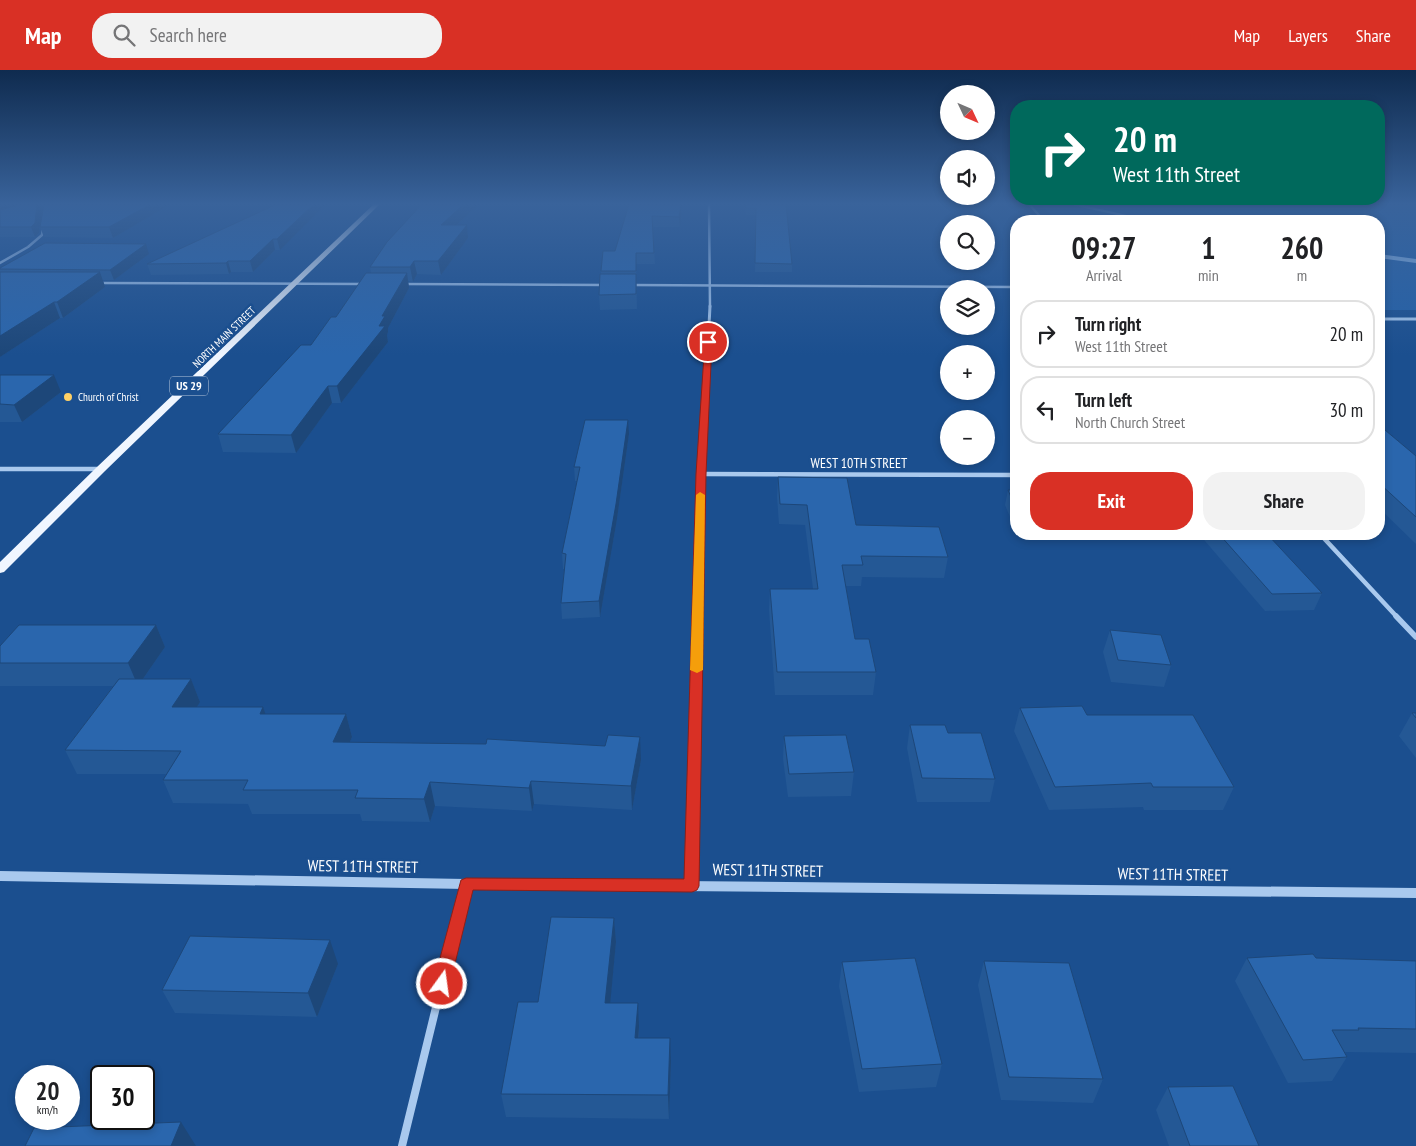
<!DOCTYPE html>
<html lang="en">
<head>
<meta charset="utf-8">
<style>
	:root { --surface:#fff; --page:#f2f2f2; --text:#202124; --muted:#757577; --line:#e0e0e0; --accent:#d93025 }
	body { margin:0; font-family:"PT Sans Narrow",sans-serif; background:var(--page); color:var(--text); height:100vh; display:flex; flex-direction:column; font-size:19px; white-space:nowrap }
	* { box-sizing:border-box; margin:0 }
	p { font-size:16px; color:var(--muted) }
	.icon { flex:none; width:28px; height:28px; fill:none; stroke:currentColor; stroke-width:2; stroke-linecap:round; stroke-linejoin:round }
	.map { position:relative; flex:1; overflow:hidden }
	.details { position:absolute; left:1010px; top:145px; width:375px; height:325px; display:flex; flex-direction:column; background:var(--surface); border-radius:20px; box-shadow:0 2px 8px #0003 }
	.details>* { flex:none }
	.guide { position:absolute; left:1010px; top:30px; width:375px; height:105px; border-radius:20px; box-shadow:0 2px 8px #0003; background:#00695c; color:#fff; overflow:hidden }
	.needle { width:32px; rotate:134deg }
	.buttons { position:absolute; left:940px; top:15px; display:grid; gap:10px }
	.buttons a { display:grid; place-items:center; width:55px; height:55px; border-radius:50%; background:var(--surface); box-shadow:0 2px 8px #0003; font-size:25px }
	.speed { position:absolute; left:15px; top:995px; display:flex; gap:10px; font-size:25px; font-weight:700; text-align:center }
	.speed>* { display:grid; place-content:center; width:65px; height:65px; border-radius:50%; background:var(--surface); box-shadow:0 2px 8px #0003; line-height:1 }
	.speed small { font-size:12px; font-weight:400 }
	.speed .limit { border:2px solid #111; border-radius:8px; background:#fff; color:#111 }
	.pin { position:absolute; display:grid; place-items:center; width:42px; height:42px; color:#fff; margin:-21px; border:2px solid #fff; border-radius:50%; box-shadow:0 1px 5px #0007 }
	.me { position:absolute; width:55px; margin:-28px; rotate:14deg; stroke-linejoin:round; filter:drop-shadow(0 0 4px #0008) }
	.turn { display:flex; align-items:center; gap:18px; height:105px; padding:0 20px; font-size:22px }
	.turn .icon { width:65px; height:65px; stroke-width:2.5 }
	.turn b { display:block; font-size:35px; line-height:42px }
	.eta { display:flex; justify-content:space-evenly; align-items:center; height:85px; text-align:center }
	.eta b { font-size:30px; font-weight:700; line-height:35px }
	.primary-button { display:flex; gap:10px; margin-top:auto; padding:10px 20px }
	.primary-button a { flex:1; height:58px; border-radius:20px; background:var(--accent); color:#fff; font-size:20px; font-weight:700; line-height:58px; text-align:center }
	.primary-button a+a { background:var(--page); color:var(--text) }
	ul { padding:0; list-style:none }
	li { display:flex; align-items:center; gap:15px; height:68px; margin:0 10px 8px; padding:0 10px; border:2px solid var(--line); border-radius:20px }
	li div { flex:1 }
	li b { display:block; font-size:19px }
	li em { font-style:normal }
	header { display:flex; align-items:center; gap:30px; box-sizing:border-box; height:70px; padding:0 25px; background:var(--accent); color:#fff }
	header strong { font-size:24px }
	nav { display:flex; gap:28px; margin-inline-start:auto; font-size:18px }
	.search { width:350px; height:45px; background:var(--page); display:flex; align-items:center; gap:12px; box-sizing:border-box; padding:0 18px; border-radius:20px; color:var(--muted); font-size:19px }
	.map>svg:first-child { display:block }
	.green { fill:#2461a8 }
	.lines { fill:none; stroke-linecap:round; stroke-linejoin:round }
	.stream { fill:#9cc4f0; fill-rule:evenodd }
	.minor-far4 { stroke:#a9c9ee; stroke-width:2.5 }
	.minor-far3 { stroke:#a9c9ee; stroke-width:3 }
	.minor-far2 { stroke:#a9c9ee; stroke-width:4.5 }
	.minor-far1 { stroke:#a9c9ee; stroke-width:5.5 }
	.minor { stroke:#a9c9ee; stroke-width:8 }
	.tertiary { fill:#a9c9ee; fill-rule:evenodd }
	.primary { fill:#f0f6ff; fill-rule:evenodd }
	.wall { fill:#245895 }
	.shaded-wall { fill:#1d4779 }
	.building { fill:#2a66ad; stroke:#1d4779 }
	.route { fill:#d93025; stroke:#8d1f18 }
	.slow { fill:#f59e0b }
	.poi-dot { fill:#ffd166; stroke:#1b4f8f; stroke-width:2 }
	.labels { text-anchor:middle; stroke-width:5; stroke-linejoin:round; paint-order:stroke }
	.far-street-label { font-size:11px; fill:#fff; stroke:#1b4f8f }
	.far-poi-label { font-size:11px; fill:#fff; stroke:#1b4f8f; text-anchor:start }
	.shield { fill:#1b4f8f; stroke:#bbcadd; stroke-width:1 }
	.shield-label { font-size:12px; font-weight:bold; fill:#fff }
	.street-label { font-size:14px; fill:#fff; stroke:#1b4f8f }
	.near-street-label { font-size:16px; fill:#fff; stroke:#1b4f8f }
</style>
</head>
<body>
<header>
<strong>Map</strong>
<div class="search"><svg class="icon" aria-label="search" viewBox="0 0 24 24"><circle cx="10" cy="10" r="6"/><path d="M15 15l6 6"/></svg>Search here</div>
<nav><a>Map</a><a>Layers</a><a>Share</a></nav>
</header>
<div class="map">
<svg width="1416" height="1076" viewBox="0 0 1416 1076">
	<rect width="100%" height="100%" fill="#1b4f8f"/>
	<polygon class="green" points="1041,135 1416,135 1416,240 1379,240 1379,151 1057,151"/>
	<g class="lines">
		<g class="stream">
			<polygon points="1078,134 1149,150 1151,151 1144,151 1067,134"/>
			<polygon points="1379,184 1416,189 1416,193 1379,188"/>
		</g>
		<g class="minor-far4">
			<polyline points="709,134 710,237"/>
			<polyline points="1029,134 1044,151"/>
			<polyline points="0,193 28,177 42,165 43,157"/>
			<polyline points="99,213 363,214"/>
			<polyline points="404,214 606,215"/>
			<polyline points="632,215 1016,217"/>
		</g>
		<g class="minor-far3">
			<polyline points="1379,249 1416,249"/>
			<polyline points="703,371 710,236"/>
		</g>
		<g class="minor-far2">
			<polyline points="0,399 101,399"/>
			<polyline points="701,404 1016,405"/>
			<polyline points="1320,464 1397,547"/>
			<polyline points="698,547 703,370"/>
		</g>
		<g class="minor-far1">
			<polyline points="1396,546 1416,567"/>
			<polyline points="693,776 698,546"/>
		</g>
		<g class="minor">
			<polyline points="692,816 693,775"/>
			<polyline points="402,1076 466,815"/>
		</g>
		<polygon class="tertiary" points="0,801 466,809 1416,818 1416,828 466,819 0,811"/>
		<polygon class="primary" points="374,134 380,134 105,401 4,502 0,503 0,492 97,397"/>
	</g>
	<g class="wall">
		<polygon points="0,134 42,140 39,163 35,167 0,167"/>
		<polygon points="44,134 171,134 113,168 44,167 40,157"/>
		<polygon points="277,134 280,180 275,180 253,202 231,202 229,204 151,205 147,194"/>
		<polygon points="479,134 457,155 468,168 441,205 417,204 413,212 408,211 409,218 388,258 388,262 387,265 388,272 341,333 332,333 296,383 223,382 218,364 311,275 336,247 371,203 370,197"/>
		<polygon points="629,134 682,134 680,157 653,157 655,194 636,194 637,239 600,240 599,225 601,201 615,181"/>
		<polygon points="744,134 786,134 792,194 792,202 755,202 756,145 746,145"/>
		<polygon points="149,184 114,210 103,210 105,217 63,248 60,248 0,287 0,198"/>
		<polygon points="0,305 61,322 22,352 0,352"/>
		<polygon points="1379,355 1416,386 1416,474 1379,438"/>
		<polygon points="629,364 617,449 600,547 562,549 561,533 564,499 563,499 562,483 577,411 575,411 574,397"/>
		<polygon points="778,407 856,455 948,487 944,508 862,507 861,516 846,516 855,569 876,602 873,625 775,625 769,540 770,519 813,519 805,455 779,454 777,427"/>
		<polygon points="1008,420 1016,420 1016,461 1005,435"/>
		<polygon points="1017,464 1111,464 1111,465 1018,465"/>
		<polygon points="1199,464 1267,464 1322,523 1314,540 1265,541"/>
		<polygon points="156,555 165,577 143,609 191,609 200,632 196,637 265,644 346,644 352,667 350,672 641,690 632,740 534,734 532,741 435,736 430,752 362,751 360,744 252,744 248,734 173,733 163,710 166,704 77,704 65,680 113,616 0,616 0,576"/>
		<polygon points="1110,560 1171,595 1164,617 1111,612 1103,582"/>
		<polygon points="1020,638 1087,645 1234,717 1223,740 1144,740 1143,737 1049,740 1014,661"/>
		<polygon points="1412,643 1416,643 1416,688 1399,666"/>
		<polygon points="910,655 948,663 995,709 990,732 917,732 907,678"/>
		<polygon points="784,666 854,702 851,726 788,727 783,689"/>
		<polygon points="614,848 616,872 610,933 639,957 639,968 671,992 669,1049 506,1047 501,1024 538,932"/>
		<polygon points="1247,888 1416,891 1416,983 1345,982 1347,987 1332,1011 1288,1013 1235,911"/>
		<polygon points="984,891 1103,1009 1093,1033 1001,1030 978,915"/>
		<polygon points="842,892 942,994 936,1017 859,1022 839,916"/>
		<polygon points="338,894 317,947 175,943 162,920"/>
		<polygon points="1168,1017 1259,1076 1169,1076 1156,1040"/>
	</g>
	<g class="shaded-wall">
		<polygon points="2,134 40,134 42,140 39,163 35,167 31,157 0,146 0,135"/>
		<polygon points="151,134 171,134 113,168 109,157"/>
		<polygon points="314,134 326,134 280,180 277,169"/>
		<polygon points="464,134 479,134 443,168 441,155"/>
		<polygon points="681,134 682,134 680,157 679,147"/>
		<polygon points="467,155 468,168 441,205 438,191"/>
		<polygon points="273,169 275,180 253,202 250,191"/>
		<polygon points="146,174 149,184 114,210 110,200"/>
		<polygon points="228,191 231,202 229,204 226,193"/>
		<polygon points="414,191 417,204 413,212 410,197"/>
		<polygon points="100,202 105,217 63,248 57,232"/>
		<polygon points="407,203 409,218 388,258 388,262 387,265 388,272 341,333 337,316 379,256 382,246"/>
		<polygon points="54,232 60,248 0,287 0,266"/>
		<polygon points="54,305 61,322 22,352 14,335"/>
		<polygon points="328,316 332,333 296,383 291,365"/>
		<polygon points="628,350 629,364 617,449 600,547 599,531"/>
		<polygon points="156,555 165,577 138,616 128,593"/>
		<polygon points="191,609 200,632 182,660 172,637"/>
		<polygon points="263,637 271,660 260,644"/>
		<polygon points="346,644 352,667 340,695 333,672"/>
		<polygon points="640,667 641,690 632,740 631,716"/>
		<polygon points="531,711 534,734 532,741 529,718"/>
		<polygon points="430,712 435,736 430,752 424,729"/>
		<polygon points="614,848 616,872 608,957 605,933"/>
		<polygon points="330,870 338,894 317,947 308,923"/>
		<polygon points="638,933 639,957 637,991 635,968"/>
		<polygon points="670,968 671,992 669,1049 668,1025"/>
		<polygon points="181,1052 196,1076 171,1076"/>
	</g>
	<g class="building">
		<polygon points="22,134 37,134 35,153 31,157 0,157 0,140"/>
		<polygon points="44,134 151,134 109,157 40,157"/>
		<polygon points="277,134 314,134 277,169 273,169 250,191 228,191 226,193 147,194"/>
		<polygon points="422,134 464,134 441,155 467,155 438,191 414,191 410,197 370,197 387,172"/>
		<polygon points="629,134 681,134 679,147 652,146 654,183 636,183 636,201 601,201 603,181 615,181"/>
		<polygon points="745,134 786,134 792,194 755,193 756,138 746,138"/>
		<polygon points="45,173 146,174 110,200 0,199 0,198"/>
		<polygon points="0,202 100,202 57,232 54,232 0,266"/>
		<polygon points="366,203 407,203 382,246 385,246 379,256 385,256 337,316 328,316 291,365 218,364 301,275 311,275 331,247 336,247"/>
		<polygon points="600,204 636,204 636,224 599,225"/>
		<polygon points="0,305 54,305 14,335 0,334"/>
		<polygon points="585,350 628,350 616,434 599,531 561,533 566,484 562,483 580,397 574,397"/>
		<polygon points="1379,355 1416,386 1416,447 1379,413"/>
		<polygon points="778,407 847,408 856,455 939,457 948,487 861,486 863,495 842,495 855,569 869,569 876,602 777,602 770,519 818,519 807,435 780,434"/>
		<polygon points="1008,420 1016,420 1016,439"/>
		<polygon points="1219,464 1267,464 1322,523 1272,524"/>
		<polygon points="19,555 156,555 128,593 0,593 0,576"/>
		<polygon points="1110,560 1161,565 1171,595 1118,590"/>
		<polygon points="119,609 191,609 172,637 263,637 260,644 346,644 333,672 486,674 487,669 605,676 608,665 640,667 631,716 531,711 529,718 430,712 424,729 355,728 358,720 243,720 248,710 163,710 181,681 65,680"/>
		<polygon points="1082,636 1087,645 1193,645 1234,717 1153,717 1151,713 1055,717 1020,638"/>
		<polygon points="1412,643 1416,643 1416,648"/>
		<polygon points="910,655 945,655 948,663 981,663 995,709 922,708"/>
		<polygon points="846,665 854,702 789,704 784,666"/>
		<polygon points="551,847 614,848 605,933 638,933 635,968 670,968 668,1025 501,1024 518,932 538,932"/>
		<polygon points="190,866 330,870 308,923 162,920"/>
		<polygon points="1313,884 1316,888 1416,891 1416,959 1358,958 1359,960 1332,960 1347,987 1303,990 1247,888"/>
		<polygon points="915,888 942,994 862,999 842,892"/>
		<polygon points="984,891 1069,893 1103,1009 1009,1007"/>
		<polygon points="1233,1016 1259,1076 1190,1076 1168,1017"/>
		<polygon points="181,1052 171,1076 25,1076 34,1058"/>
	</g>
	<linearGradient id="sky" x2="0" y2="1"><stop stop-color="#0f2b4f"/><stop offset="0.47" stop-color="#39639b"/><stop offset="1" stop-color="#39639b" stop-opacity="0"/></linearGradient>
	<rect width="1416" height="285" fill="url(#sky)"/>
	<polygon class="route" points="705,270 712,272 706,404 699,816 697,820 692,822 473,820 450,914 448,920 442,922 436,920 433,914 461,810 466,808 684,809 696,404"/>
	<polygon class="slow" points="700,422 705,425 703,600 697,603 690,600 696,425"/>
	<circle class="poi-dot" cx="68" cy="327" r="5"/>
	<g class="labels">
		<g class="far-street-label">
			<text transform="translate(224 267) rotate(-44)" y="4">NORTH MAIN STREET</text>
		</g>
		<g class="far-poi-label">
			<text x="78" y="331">Church of Christ</text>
		</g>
		<rect class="shield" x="170" y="306.5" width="38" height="19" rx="4"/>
		<g class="shield-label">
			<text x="189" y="320">US 29</text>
		</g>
		<g class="street-label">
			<text x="859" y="398">WEST 10TH STREET</text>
		</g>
		<g class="near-street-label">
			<text transform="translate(363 796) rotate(1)" y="6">WEST 11TH STREET</text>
			<text transform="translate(768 800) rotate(1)" y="6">WEST 11TH STREET</text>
			<text transform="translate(1173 804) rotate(1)" y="6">WEST 11TH STREET</text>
		</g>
	</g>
</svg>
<div class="buttons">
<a><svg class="needle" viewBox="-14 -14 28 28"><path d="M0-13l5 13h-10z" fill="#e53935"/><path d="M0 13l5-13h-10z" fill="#757577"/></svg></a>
<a><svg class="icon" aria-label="sound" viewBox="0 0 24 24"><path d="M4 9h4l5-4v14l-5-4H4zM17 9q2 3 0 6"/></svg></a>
<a><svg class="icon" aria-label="search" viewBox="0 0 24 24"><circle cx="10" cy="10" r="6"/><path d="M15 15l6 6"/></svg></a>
<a><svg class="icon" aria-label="layers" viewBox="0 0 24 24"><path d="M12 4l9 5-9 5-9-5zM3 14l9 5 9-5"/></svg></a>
<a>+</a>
<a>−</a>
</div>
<div class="speed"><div>20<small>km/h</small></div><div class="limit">30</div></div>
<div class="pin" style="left:708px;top:272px;background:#d93025"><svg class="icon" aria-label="arrive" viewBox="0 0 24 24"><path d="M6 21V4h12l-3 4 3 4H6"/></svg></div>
<svg class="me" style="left:442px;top:914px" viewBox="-20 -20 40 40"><circle r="17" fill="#d93025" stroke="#fff" stroke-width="3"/><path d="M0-11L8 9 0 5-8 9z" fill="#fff"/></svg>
<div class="guide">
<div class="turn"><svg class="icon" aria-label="right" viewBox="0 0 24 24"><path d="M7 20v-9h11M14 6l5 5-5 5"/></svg><div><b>20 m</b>West 11th Street</div></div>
</div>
<section class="details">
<div class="eta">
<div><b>09:27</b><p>Arrival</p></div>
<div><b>1</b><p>min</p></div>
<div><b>260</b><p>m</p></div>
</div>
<ul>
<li><svg class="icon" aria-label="right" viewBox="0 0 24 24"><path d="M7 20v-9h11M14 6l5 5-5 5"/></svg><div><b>Turn right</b><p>West 11th Street</p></div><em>20 m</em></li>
<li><svg class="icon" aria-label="left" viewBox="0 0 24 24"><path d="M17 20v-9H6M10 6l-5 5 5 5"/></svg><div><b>Turn left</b><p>North Church Street</p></div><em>30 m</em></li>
</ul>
<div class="primary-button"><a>Exit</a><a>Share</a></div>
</section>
</div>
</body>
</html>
